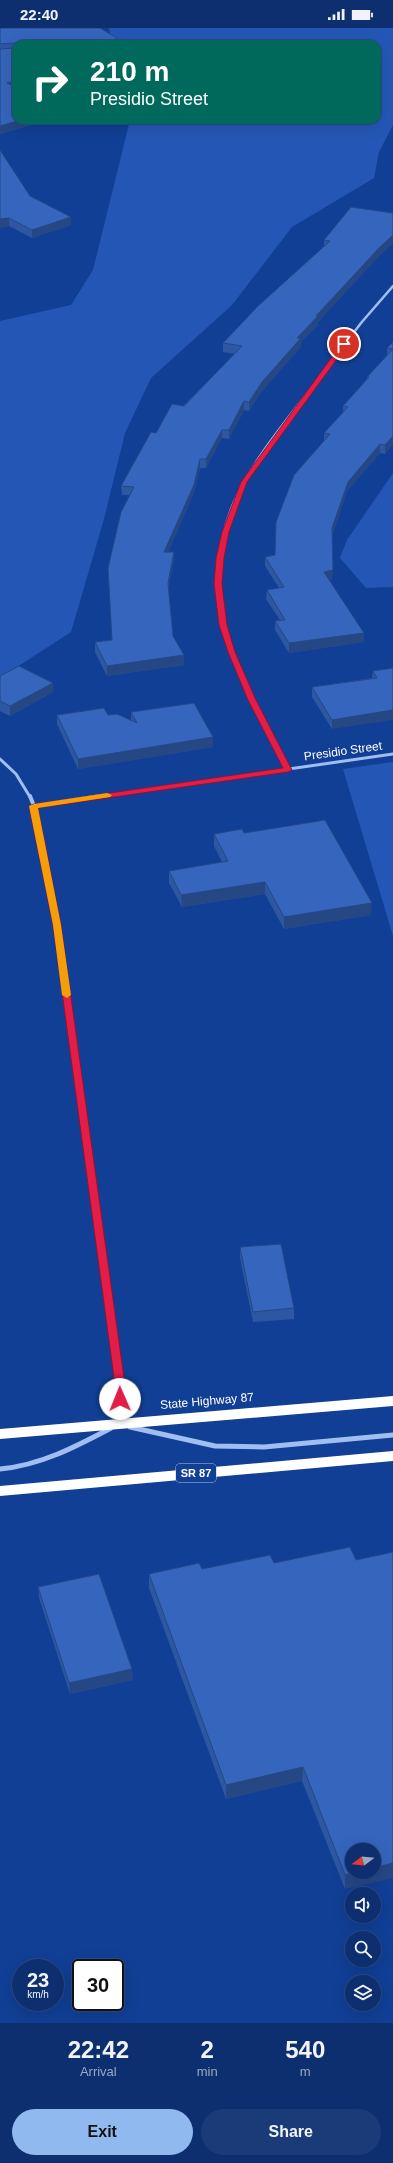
<!DOCTYPE html>
<html lang="en">
<head>
<meta charset="utf-8">
<style>
	:root { --surface:#0d2f70; --page:#1b3b78; --text:#f1f3f6; --muted:#9aa9c3; --line:#2d4a83; --accent:#90b9f0 }
	body { margin:0; font-family:Helvetica,sans-serif; background:var(--page); color:var(--text); height:100vh; display:flex; flex-direction:column; font-size:15px; white-space:nowrap }
	* { box-sizing:border-box; margin:0 }
	p { font-size:13px; color:var(--muted) }
	.icon { flex:none; width:22px; height:22px; fill:none; stroke:currentColor; stroke-width:2; stroke-linecap:round; stroke-linejoin:round }
	.map { position:relative; height:1995px; overflow:hidden }
	.side { display:flex; flex-direction:column; background:var(--surface); flex:1 }
	.side>* { flex:none }
	.guide { position:absolute; left:12px; top:12px; width:369px; height:84px; border-radius:12px; box-shadow:0 4px 16px #0002,0 0 0 1px var(--line); background:#00695c; color:#fff; overflow:hidden }
	.needle { width:26px; rotate:254deg }
	.fabs { position:absolute; left:345px; top:1815px; display:grid; gap:8px }
	.fabs a { display:grid; place-items:center; width:36px; height:36px; border-radius:50%; background:var(--surface); box-shadow:0 4px 16px #0002,0 0 0 1px var(--line); font-size:20px }
	.speed { position:absolute; left:12px; top:1931px; display:flex; gap:8px; font-size:20px; font-weight:700; text-align:center }
	.speed>* { display:grid; place-content:center; width:52px; height:52px; border-radius:50%; background:var(--surface); box-shadow:0 4px 16px #0002,0 0 0 1px var(--line); line-height:1 }
	.speed small { font-size:10px; font-weight:400 }
	.speed .limit { border:2px solid #111; border-radius:6px; background:#fff; color:#111 }
	.pin { position:absolute; display:grid; place-items:center; width:34px; height:34px; color:#fff; margin:-17px; border:2px solid #fff; border-radius:50%; box-shadow:0 1px 4px #0007 }
	.me { position:absolute; width:44px; margin:-22px; rotate:359deg; stroke-linejoin:round; filter:drop-shadow(0 0 3px #0008) }
	.turn { display:flex; align-items:center; gap:14px; height:84px; padding:0 12px; font-size:18px }
	.turn .icon { width:52px; height:52px; stroke-width:2.5 }
	.turn b { display:block; font-size:28px; line-height:34px }
	.eta { display:flex; justify-content:space-evenly; align-items:center; height:68px; text-align:center }
	.eta b { font-size:24px; font-weight:800; line-height:28px }
	.action { display:flex; gap:8px; margin-top:auto; padding:8px 12px }
	.action a { flex:1; height:46px; border-radius:24px; background:var(--accent); color:#111; font-size:16px; font-weight:800; line-height:46px; text-align:center }
	.action a+a { background:var(--page); color:var(--text) }
	.status { display:flex; justify-content:space-between; align-items:center; height:28px; padding:0 20px; background:var(--surface); direction:ltr }
	.status svg { height:11px; fill:currentColor }
	.map>svg:first-child { display:block }
	.green { fill:#2457b5 }
	.lines { fill:none; stroke-linecap:round; stroke-linejoin:round }
	.street-far3 { stroke:#a1bef3; stroke-width:2.5 }
	.street-far2 { stroke:#a1bef3; stroke-width:3 }
	.street-far1 { stroke:#a1bef3; stroke-width:4 }
	.street { stroke:#a1bef3; stroke-width:5 }
	.highway { fill:#fff; fill-rule:evenodd }
	.wall { fill:#2e57a2 }
	.shaded-wall { fill:#254784 }
	.building { fill:#3565bc; stroke:#254784 }
	.route { fill:#e11d48; stroke:#92132f }
	.slow { fill:#f59e0b }
	.labels { text-anchor:middle; stroke-width:3; stroke-linejoin:round; paint-order:stroke }
	.shield { fill:#113f95; stroke:#b8c5df; stroke-width:1 }
	.shield-label { font-size:11px; font-weight:bold; fill:#fff }
	.street-label { font-size:12px; fill:#fff; stroke:#113f95 }
</style>
</head>
<body>
<div class="status"><b>22:40</b><svg viewBox="0 0 49 12"><path d="M0 12V9h3v3zM5 12V6h3v6zM10 12V3h3v9zM15 12V0h3v12zM26 1h20v11H26zM47 4h2v5h-2z"/></svg></div>
<div class="map">
<svg width="393" height="1995" viewBox="0 0 393 1995">
	<rect width="100%" height="100%" fill="#113f95"/>
	<g class="green">
		<polygon points="109,0 393,0 393,97 379,124 374,150 292,199 232,277 151,350 125,405 104,491 71,604 0,650 0,293 71,277 93,242 130,92 377,92 377,16 112,16"/>
		<polygon points="393,445 393,559 366,560 340,530 347,512"/>
		<polygon points="393,734 393,908 343,741"/>
	</g>
	<g class="lines">
		<polyline class="street-far3" points="327,340 361,295 393,258"/>
		<g class="street-far2">
			<polyline points="0,731 16,746 30,769"/>
			<path d="M 288,742 C 242,657 190,566 237,468 C 260,421 297,381 327,339"/>
			<polyline points="94,769 393,726"/>
		</g>
		<g class="street-far1">
			<polyline points="30,768 34,778 57,897 114,1311"/>
			<polyline points="34,778 101,768"/>
		</g>
		<g class="street">
			<polyline points="114,1310 120,1357 119,1396"/>
			<polyline points="130,1399 215,1418 264,1419 393,1407"/>
			<path d="M 0,1441 C 41,1437 75,1419 111,1400"/>
		</g>
		<g class="highway">
			<polygon points="393,1368 393,1378 0,1411 0,1401"/>
			<polygon points="393,1423 393,1433 0,1468 0,1458"/>
		</g>
	</g>
	<g class="wall">
		<polygon points="0,0 16,16 16,92 48,92 0,106"/>
		<polygon points="30,168 71,189 71,197 32,210 9,198 0,200"/>
		<polygon points="393,185 393,215 379,228 318,294 318,297 301,314 301,319 262,363 249,383 244,382 229,411 222,410 206,440 200,440 194,465 168,524 174,533 168,561 173,608 184,637 107,648 95,624 95,614 112,612 129,467 122,467 121,458 156,405 235,326 223,324 223,315 324,219 324,212"/>
		<polygon points="393,314 393,416 385,426 380,425 347,463 332,508 332,552 329,552 364,614 289,625 275,602 275,593 280,592 266,571 267,562 279,560 265,538 265,529 275,527 324,414 324,405 343,384 343,378 367,351 367,349 387,328 387,320"/>
		<polygon points="393,640 332,701 312,669 312,659 372,650 373,643"/>
		<polygon points="0,648 53,655 53,664 10,688 0,683"/>
		<polygon points="131,684 213,719 78,741 57,696 57,687 108,687 131,693"/>
		<polygon points="244,805 371,887 284,901 265,866 182,879 169,855 169,843 222,834 214,818 214,806"/>
		<polygon points="240,1219 294,1280 294,1291 253,1294 240,1230"/>
		<polygon points="393,1524 345,1861 302,1753 226,1771 149,1560 149,1546 274,1535 356,1532"/>
		<polygon points="38,1559 132,1641 133,1652 70,1666 39,1570"/>
	</g>
	<g class="shaded-wall">
		<polygon points="117,10 117,16 110,16"/>
		<polygon points="16,53 16,61 7,55"/>
		<polygon points="21,92 48,92 0,106 0,98"/>
		<polygon points="71,189 71,197 32,210 32,202"/>
		<polygon points="9,190 9,198 0,200 0,191"/>
		<polygon points="393,207 393,215 379,228 318,294 318,297 301,314 301,319 262,363 249,383 249,374 262,354 297,310 316,288 379,220"/>
		<polygon points="244,373 244,382 229,411 229,402"/>
		<polygon points="222,402 222,410 206,440 206,431"/>
		<polygon points="393,408 393,416 385,426 385,417"/>
		<polygon points="380,416 380,425 347,463 332,509 332,500 348,454"/>
		<polygon points="200,431 200,440 194,465 164,533 164,524"/>
		<polygon points="174,524 174,533 168,564 168,555"/>
		<polygon points="333,542 332,552 323,553 324,544"/>
		<polygon points="364,605 364,614 289,625 289,615"/>
		<polygon points="184,627 184,637 107,648 107,638"/>
		<polygon points="53,655 53,664 10,688 10,678"/>
		<polygon points="393,682 393,692 332,701 332,692"/>
		<polygon points="213,709 213,719 78,741 78,731"/>
		<polygon points="265,854 265,866 182,879 181,867"/>
		<polygon points="372,875 371,887 284,901 284,889"/>
		<polygon points="132,1641 133,1652 70,1666 69,1655"/>
		<polygon points="303,1739 302,1753 226,1771 226,1757"/>
		<polygon points="393,1835 393,1850 345,1861 345,1847 357,1844 374,1844 374,1840"/>
	</g>
	<g class="building">
		<polygon points="0,0 100,0 117,10 110,16 16,16 15,15 0,16"/>
		<polygon points="15,20 16,20 16,53 7,55 16,59 16,92 21,92 0,98 0,21"/>
		<polygon points="0,122 30,168 71,189 32,202 9,190 0,191"/>
		<polygon points="351,179 393,185 393,207 379,220 316,288 318,288 297,310 301,310 262,354 249,374 244,373 229,402 222,402 206,431 200,431 194,457 164,524 174,524 168,555 173,608 184,627 107,638 95,614 112,612 108,540 121,484 134,459 121,458 151,404 156,405 172,376 184,378 242,318 223,315 258,278 330,213 324,212"/>
		<polygon points="393,314 393,321 387,320"/>
		<polygon points="393,321 393,408 385,417 380,416 348,454 332,500 333,542 324,544 364,605 289,615 275,593 285,592 267,562 284,559 265,529 275,527 276,494 294,447 330,406 324,405 348,379 343,378 369,349 367,349"/>
		<polygon points="19,638 53,655 10,678 0,673 0,648"/>
		<polygon points="393,640 393,682 332,692 312,659 377,650 373,643"/>
		<polygon points="194,675 213,709 78,731 57,687 104,680 108,687 117,686 137,695 131,684"/>
		<polygon points="325,792 372,875 284,889 265,854 181,867 169,843 228,833 214,806 242,801 244,805"/>
		<polygon points="281,1216 294,1280 253,1284 240,1219"/>
		<polygon points="350,1519 356,1532 393,1524 393,1835 374,1840 374,1822 352,1822 352,1844 357,1844 345,1847 303,1739 226,1757 149,1546 199,1535 202,1541 270,1527 274,1535"/>
		<polygon points="99,1546 132,1641 69,1655 38,1559"/>
	</g>
	<polygon class="route" points="342,315 348,316 247,454 229,504 224,530 222,556 227,597 235,624 256,672 292,742 288,744 38,780 61,897 125,1357 125,1371 120,1375 114,1371 115,1357 53,897 29,778 34,776 283,740 248,672 228,624 219,597 214,556 216,530 222,504 241,454"/>
	<polygon class="slow" points="107,765 112,767 110,769 38,780 61,897 71,967 67,970 62,967 53,897 29,778 34,776"/>
	<g class="labels">
		<rect class="shield" x="176" y="1436" width="40" height="18" rx="3"/>
		<g class="shield-label">
			<text x="196" y="1449">SR 87</text>
		</g>
		<g class="street-label">
			<text transform="translate(343 723) rotate(-8)" y="4">Presidio Street</text>
			<text transform="translate(207 1373) rotate(-5)" y="4">State Highway 87</text>
		</g>
	</g>
</svg>
<div class="fabs">
<a><svg class="needle" viewBox="-14 -14 28 28"><path d="M0-13l5 13h-10z" fill="#e53935"/><path d="M0 13l5-13h-10z" fill="#9aa9c3"/></svg></a>
<a><svg class="icon" aria-label="sound" viewBox="0 0 24 24"><path d="M4 9h4l5-4v14l-5-4H4zM17 9q2 3 0 6"/></svg></a>
<a><svg class="icon" aria-label="search" viewBox="0 0 24 24"><circle cx="10" cy="10" r="6"/><path d="M15 15l6 6"/></svg></a>
<a><svg class="icon" aria-label="layers" viewBox="0 0 24 24"><path d="M12 4l9 5-9 5-9-5zM3 14l9 5 9-5"/></svg></a>
</div>
<div class="speed"><div>23<small>km/h</small></div><div class="limit">30</div></div>
<div class="pin" style="left:344px;top:316px;background:#d93025"><svg class="icon" aria-label="arrive" viewBox="0 0 24 24"><path d="M6 21V4h12l-3 4 3 4H6"/></svg></div>
<svg class="me" style="left:120px;top:1371px" viewBox="-20 -20 40 40"><circle r="19" fill="#fff"/><path d="M0-13L10 11 0 6-10 11z" fill="#e11d48"/></svg>
<div class="guide">
<div class="turn"><svg class="icon" aria-label="right" viewBox="0 0 24 24"><path d="M7 20v-9h11M14 6l5 5-5 5"/></svg><div><b>210 m</b>Presidio Street</div></div>
</div>
</div>
<section class="side">
<div class="eta">
<div><b>22:42</b><p>Arrival</p></div>
<div><b>2</b><p>min</p></div>
<div><b>540</b><p>m</p></div>
</div>
<div class="action"><a>Exit</a><a>Share</a></div>
</section>
</body>
</html>
